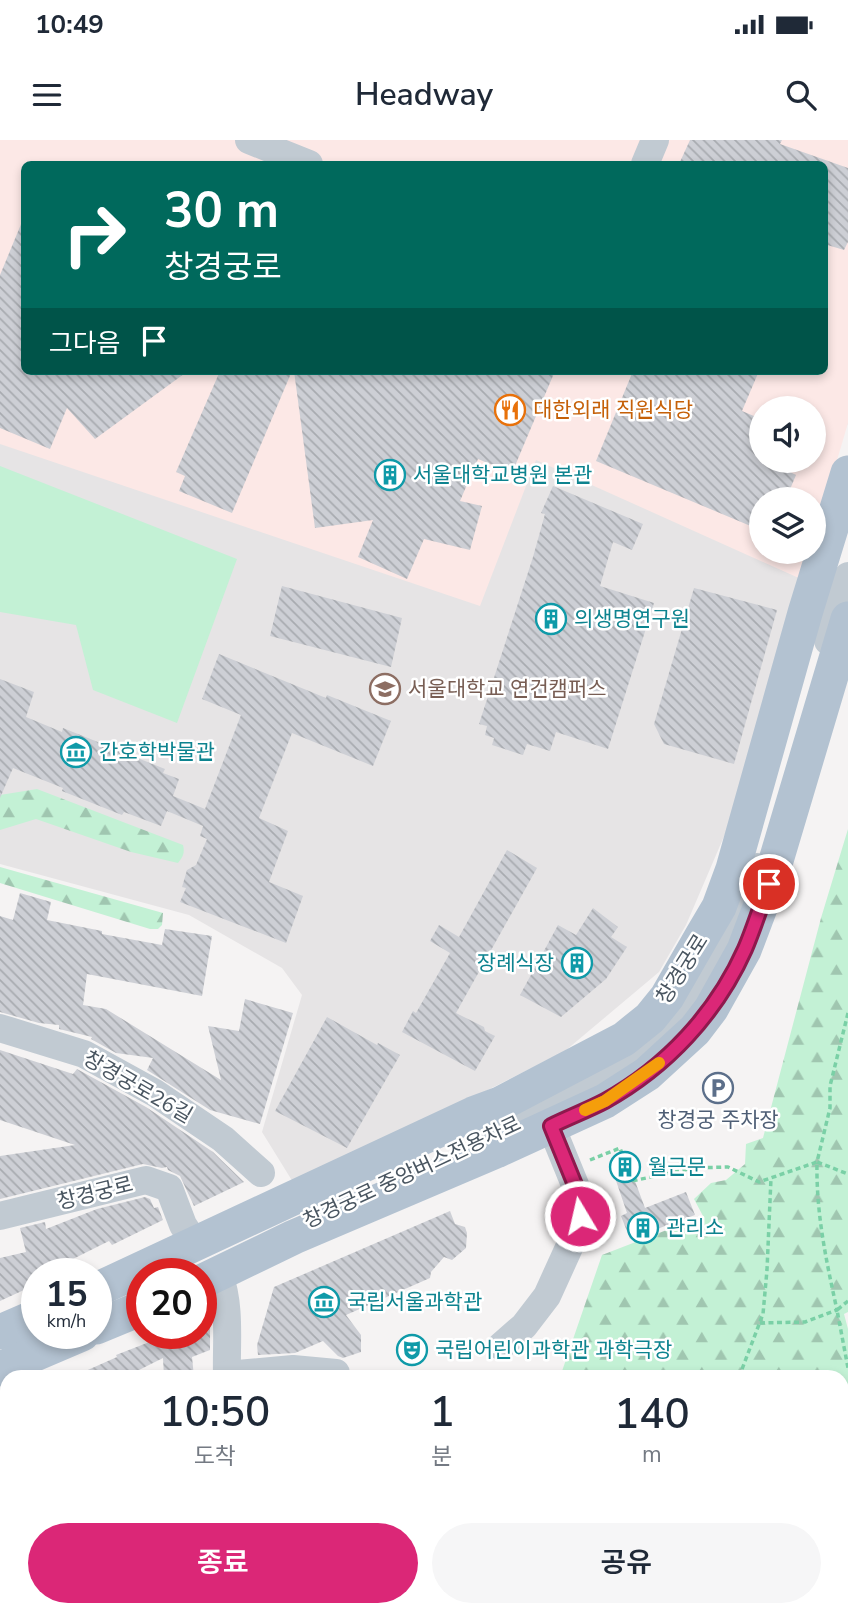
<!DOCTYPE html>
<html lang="ko">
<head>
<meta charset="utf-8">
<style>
	:root { --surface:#fff; --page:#f6f6f7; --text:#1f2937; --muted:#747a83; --accent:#db2777 }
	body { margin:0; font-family:"Nunito Sans","Noto Sans KR",sans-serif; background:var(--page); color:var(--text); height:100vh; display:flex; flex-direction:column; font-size:26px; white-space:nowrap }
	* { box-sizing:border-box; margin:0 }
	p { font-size:23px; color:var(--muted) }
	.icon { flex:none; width:38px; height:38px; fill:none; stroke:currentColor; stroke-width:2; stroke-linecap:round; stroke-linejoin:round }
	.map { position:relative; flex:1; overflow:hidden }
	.sheet { position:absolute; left:0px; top:1230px; width:849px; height:247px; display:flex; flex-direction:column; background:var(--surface); border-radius:21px 21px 0 0; box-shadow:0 4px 10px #0003 }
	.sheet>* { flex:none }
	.top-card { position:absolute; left:21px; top:21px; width:807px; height:214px; border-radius:10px; box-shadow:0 4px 10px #0003; background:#00695c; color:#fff; overflow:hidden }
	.fabs { position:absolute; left:749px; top:256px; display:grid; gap:14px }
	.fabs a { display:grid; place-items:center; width:77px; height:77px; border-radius:50%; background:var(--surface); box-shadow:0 4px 10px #0003; font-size:35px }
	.speed { position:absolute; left:21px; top:1118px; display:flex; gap:14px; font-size:35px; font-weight:700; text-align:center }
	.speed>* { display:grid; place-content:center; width:91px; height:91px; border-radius:50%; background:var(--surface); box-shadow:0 4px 10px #0003; line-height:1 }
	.speed small { font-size:18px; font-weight:400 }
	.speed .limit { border:10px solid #d22; background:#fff; color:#111 }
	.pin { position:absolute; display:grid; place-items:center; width:60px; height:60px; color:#fff; margin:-30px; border:4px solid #fff; border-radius:50%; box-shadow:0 2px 7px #0007 }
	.me { position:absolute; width:77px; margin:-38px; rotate:351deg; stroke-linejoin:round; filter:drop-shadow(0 0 5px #0008) }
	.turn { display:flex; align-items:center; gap:24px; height:147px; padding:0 28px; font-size:32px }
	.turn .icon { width:91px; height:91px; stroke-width:2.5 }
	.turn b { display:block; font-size:49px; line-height:60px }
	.then { display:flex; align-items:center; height:66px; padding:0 28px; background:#0003; gap:14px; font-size:26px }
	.eta { display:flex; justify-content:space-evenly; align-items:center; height:119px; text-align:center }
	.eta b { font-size:42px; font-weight:600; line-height:49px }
	.button { display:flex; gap:14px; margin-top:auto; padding:14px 28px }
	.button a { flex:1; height:80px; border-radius:42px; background:var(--accent); color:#fff; font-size:28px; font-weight:600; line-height:80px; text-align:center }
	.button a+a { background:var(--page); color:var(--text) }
	.status { display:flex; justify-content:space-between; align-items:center; height:49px; padding:0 35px; background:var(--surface); direction:ltr }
	.status svg { height:19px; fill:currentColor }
	header { display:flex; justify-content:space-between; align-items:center; height:91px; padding:0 28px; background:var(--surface); font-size:32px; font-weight:600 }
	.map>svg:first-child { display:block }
	.education { fill:#e6e4e5; fill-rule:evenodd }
	.medical { fill:#fce8e6; fill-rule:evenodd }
	.grass { fill:#c3f1d5 }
	.forest { fill:url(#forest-firs) }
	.building { fill:url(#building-back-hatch) }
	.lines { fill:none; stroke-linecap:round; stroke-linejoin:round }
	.path { stroke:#7ad0a6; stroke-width:3.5; stroke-dasharray:5 3.5; stroke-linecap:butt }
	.minor { stroke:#c1cad2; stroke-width:28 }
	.major { stroke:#b3c2d1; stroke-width:35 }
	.route-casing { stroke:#8e194d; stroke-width:18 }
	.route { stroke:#db2777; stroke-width:12 }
	.slow { stroke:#f59e0b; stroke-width:12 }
	.labels { text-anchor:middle; stroke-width:5; stroke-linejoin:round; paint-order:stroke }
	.food-label { font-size:21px; fill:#c56008; stroke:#fff; text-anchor:start }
	.culture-label { font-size:21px; fill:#0d838f; stroke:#fff; text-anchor:start }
	.education-label { font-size:21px; fill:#785e54; stroke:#fff; text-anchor:start }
	.street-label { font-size:21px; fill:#4a5661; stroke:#fff }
	.service-label { font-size:21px; fill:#4e5e75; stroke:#fff }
</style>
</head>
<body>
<div class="status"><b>10:49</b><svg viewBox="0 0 49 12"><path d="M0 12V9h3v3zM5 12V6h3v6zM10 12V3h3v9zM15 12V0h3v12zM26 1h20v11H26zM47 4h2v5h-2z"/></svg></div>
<header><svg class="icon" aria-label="menu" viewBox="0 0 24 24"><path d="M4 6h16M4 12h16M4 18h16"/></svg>Headway<svg class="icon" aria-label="search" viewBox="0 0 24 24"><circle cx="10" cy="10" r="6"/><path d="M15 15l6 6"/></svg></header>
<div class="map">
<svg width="848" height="1476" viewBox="0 0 848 1476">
	<defs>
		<pattern id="forest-firs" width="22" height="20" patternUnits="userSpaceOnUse" patternTransform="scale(1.75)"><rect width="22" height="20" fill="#c3f1d5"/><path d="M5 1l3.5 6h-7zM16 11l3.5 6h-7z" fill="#a0c6b0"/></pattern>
		<pattern id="building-back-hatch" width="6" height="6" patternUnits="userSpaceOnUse" patternTransform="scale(1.75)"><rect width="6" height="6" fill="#cdcfd5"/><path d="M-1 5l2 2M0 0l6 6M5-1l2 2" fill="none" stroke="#a8abb0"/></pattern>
	</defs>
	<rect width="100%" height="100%" fill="#f5f3f3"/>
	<path class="education" d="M 0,0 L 848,0 L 848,283 L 814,359 L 761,359 L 761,411 L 810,411 L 740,659 L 686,785 L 659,832 L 565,911 L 296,1047 L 262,992 L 302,855 L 282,828 L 189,775 L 0,724 ZM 24,24 L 824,24 L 824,231 L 24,231 ZM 761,268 L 814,268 L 814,320 L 761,320 Z"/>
	<path class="medical" d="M 0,0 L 848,0 L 848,283 L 814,398 L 814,359 L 761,359 L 761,411 L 810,411 L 801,439 L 536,320 L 480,466 L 0,304 ZM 24,24 L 824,24 L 824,231 L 24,231 ZM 761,268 L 814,268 L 814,320 L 761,320 Z"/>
	<polygon class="grass" points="0,326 237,419 177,583 93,550 76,485 0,472"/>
	<g class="forest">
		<path d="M 37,649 L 183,705 C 185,713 183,717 178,723 L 131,712 L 36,679 L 0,690 L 0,655 Z"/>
		<polygon points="848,689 848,1172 844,1174 848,1189 848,1476 525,1476 525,1470 842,1470 842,1237 560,1237 602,1115 703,1076 694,1059 711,1043 726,1040 745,1024 746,1004 763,998 821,778"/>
		<polygon points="0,727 163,773 162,785 158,789 150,789 0,743"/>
	</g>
	<g class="building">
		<polygon points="690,0 782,0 780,4 848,28 848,102 844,110 824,104 824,24 679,24"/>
		<polygon points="24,77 24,231 188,231 95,299 67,268 50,309 0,288 0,135"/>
		<polygon points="220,231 292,231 232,373 179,351 185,336 176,332"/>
		<polygon points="294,231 555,231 512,333 478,319 460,361 482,366 470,410 424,399 407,439 358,417 373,380 315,388"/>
		<polygon points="633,231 759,231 742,271 761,279 761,320 796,320 790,332 796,335 786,359 761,359 761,380 757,378 753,387 596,321"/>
		<polygon points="553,346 643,384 632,410 613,402 600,446 654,463 608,609 556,592 550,611 527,604 523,615 492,605 494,598 485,595 487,586 479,584 533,417 545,374 541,373"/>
		<polygon points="282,446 402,478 391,527 270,496"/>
		<polygon points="694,448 777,470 734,624 664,604 654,584"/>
		<polygon points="219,514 326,558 327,555 391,581 373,626 292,593 259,678 288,691 269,742 303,756 286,803 180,762 186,748 182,747 187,730 196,725 207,699 200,696 203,686 167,671 161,686 124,672 122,675 62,651 63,648 13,628 0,658 0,539 34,552 26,577 62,592 63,588 165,629 163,633 179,639 173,656 205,669 241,575 202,559"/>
		<polygon points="507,710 537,728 456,873 484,887 485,891 495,896 475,931 402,892 413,871 416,873 450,813 430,801 439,785 459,797"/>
		<polygon points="20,753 51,762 47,780 102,791 102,794 162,805 165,789 212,796 202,856 87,834 83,865 106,869 221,940 208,886 239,891 245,859 293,873 260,984 210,970 147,930 153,918 116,913 91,899 92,897 59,889 59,885 39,883 0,872 0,776 13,780"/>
		<polygon points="593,768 618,787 611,797 627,807 606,839 561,877 520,855 558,785 576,795"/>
		<polygon points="327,877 377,905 378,903 400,915 347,1008 275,971"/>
		<polygon points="0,910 73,934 77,929 146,967 213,1012 244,1042 194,1066 180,1036 168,1030 167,1027 162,1028 143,1024 0,1059 0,1016 75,1005 0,980"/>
		<polygon points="633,1014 640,1030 632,1033 645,1068 686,1052 695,1075 630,1099 621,1076 627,1073 610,1023"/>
		<polygon points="145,1057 150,1059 154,1068 158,1067 163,1080 112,1105 109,1101 71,1120 73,1128 59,1134 37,1134 37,1144 0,1161 0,1118 26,1112 20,1088 45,1082 46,1089 97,1069"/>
		<polygon points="450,1071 455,1084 465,1087 467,1093 466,1108 452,1120 444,1117 431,1132 430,1138 346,1175 361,1195 361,1212 343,1218 338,1216 323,1201 295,1213 258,1215 257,1205 274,1147"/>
		<polygon points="201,1163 210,1180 210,1210 192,1217 194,1237 164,1237 163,1218 125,1237 72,1237 117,1217 116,1215 170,1194 201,1194"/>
	</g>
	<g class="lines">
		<g class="path">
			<polyline points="848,873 830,946 830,968 817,1022 848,1034"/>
			<path d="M 590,1020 L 620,1008 L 632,1041 L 694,1028 L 728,1027 L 759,1042 L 817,1022 C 816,1073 826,1120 837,1170 L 805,1182 L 759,1183"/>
			<polyline points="848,1161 837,1170 848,1228"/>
			<polyline points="739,1237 763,1174 767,1130 771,1038"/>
			<polyline points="842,1447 848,1454"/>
			<polyline points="616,1476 616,1470"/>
		</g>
		<g class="minor">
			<polyline points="249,0 309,24"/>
			<polyline points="645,24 655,0"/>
			<polyline points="828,501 848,436"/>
			<polyline points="0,888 84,914 155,953 223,999 261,1033"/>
			<path d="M 486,998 C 538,973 615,939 658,902 C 700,864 741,782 757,727"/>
			<polyline points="0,1076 146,1040 169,1048 183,1085 196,1105"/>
			<path d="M 219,1134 C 231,1168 226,1202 227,1237"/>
			<polyline points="501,1206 524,1186 547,1156 577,1090 582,1062 551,986"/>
			<polyline points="226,1235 293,1229 336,1233"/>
			<polyline points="0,1381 7,1379"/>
			<polyline points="0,1429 7,1466"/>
			<polyline points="218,1470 219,1476"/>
			<polyline points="375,1470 376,1476"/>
		</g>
		<g class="major">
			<polyline points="201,1142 294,1097 496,1011 605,961 647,934 695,890 711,869 744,810 769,744 848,479"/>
			<polyline points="96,1150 473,974 500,964 624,899 650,878 667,857 702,796 719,767 733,729 805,473 848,333"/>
			<polyline points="96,1187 142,1168"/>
			<polyline points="0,1192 37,1176"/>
			<polyline points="0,1229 82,1194"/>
		</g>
	</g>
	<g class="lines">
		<g class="route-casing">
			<path id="route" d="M 580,1076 L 582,1062 L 551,986 C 569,977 588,970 605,961 C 666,927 716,874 745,809 C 754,788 761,765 769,744"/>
		</g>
		<use href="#route" class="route"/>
		<polyline class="slow" points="585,970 605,961 659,923"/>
	</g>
	<defs>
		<g id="restaurant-ring" transform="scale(1.575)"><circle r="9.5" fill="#fff" stroke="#e8710a" stroke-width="1.5"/><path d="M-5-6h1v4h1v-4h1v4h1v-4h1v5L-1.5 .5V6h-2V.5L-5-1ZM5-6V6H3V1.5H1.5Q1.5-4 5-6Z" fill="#e8710a"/></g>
		<g id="building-ring" transform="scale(1.575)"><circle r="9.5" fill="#fff" stroke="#0f9aa8" stroke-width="1.5"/><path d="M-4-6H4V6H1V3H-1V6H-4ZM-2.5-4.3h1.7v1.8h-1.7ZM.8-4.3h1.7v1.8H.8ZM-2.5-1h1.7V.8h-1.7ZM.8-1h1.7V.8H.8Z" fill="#0f9aa8"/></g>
		<g id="university-ring" transform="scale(1.575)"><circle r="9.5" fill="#fff" stroke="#8d6e63" stroke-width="1.5"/><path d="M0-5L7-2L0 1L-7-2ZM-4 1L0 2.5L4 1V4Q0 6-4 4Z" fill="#8d6e63"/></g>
		<g id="museum-ring" transform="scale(1.575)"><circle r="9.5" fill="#fff" stroke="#0f9aa8" stroke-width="1.5"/><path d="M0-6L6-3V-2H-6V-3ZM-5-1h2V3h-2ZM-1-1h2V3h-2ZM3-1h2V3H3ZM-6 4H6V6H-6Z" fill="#0f9aa8"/></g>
		<g id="parking-ring" transform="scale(1.575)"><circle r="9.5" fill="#fff" stroke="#5c6f8a" stroke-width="1.5"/><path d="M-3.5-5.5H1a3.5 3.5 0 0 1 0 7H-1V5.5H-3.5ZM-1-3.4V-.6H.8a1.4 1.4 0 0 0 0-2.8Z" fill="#5c6f8a"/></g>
		<g id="theatre-ring" transform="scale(1.575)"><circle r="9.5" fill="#fff" stroke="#0f9aa8" stroke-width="1.5"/><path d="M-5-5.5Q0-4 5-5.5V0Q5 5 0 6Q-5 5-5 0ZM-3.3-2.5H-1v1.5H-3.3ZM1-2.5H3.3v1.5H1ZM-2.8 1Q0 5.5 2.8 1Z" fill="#0f9aa8"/></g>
	</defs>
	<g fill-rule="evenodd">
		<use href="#restaurant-ring" x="510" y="270"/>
		<use href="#building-ring" x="390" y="335"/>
		<use href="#building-ring" x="551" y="479"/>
		<use href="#university-ring" x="385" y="549"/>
		<use href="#museum-ring" x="76" y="612"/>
		<use href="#building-ring" x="577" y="823"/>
		<use href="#parking-ring" x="718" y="948"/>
		<use href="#building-ring" x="625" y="1027"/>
		<use href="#building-ring" x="643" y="1088"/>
		<use href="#museum-ring" x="324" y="1162"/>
		<use href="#theatre-ring" x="412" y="1210"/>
	</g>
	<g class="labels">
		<g class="food-label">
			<text x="533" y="277">대한외래 직원식당</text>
		</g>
		<g class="culture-label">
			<text x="413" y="342">서울대학교병원 본관</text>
			<text x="574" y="486">의생명연구원</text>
			<text x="99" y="619">간호학박물관</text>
			<text x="554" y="830" text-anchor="end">장례식장</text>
			<text x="648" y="1034">월근문</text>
			<text x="666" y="1095">관리소</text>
			<text x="347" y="1169">국립서울과학관</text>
			<text x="435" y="1217">국립어린이과학관 과학극장</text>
		</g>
		<g class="education-label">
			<text x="408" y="556">서울대학교 연건캠퍼스</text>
		</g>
		<g class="street-label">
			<text transform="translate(682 829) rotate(-58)" y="7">창경궁로</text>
			<text transform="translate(138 947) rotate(30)" y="7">창경궁로26길</text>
			<text transform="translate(412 1032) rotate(-25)" y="7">창경궁로 중앙버스전용차로</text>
			<text transform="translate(95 1053) rotate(-14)" y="7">창경궁로</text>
		</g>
		<g class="service-label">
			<text x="718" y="987">창경궁 주차장</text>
		</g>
	</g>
</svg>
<div class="fabs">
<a><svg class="icon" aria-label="sound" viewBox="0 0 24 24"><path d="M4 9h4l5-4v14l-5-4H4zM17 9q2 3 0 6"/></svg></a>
<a><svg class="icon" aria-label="layers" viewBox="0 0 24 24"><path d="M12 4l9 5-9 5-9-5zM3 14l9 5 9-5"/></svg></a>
</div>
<div class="speed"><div>15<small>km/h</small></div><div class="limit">20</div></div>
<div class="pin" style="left:769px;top:744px;background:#d93025"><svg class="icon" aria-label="arrive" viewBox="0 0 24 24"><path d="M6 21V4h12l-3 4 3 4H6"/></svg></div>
<svg class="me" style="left:580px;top:1076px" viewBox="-20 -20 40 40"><circle r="17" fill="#db2777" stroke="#fff" stroke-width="3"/><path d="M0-11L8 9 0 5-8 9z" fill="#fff"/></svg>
<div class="top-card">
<div class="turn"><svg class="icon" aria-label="right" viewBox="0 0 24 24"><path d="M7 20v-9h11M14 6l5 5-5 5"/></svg><div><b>30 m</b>창경궁로</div></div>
<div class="then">그다음<svg class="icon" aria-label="arrive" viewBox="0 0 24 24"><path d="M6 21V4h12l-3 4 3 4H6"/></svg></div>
</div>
<section class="sheet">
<div class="eta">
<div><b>10:50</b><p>도착</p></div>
<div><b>1</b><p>분</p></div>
<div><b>140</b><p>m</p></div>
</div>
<div class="button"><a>종료</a><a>공유</a></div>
</section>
</div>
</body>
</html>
